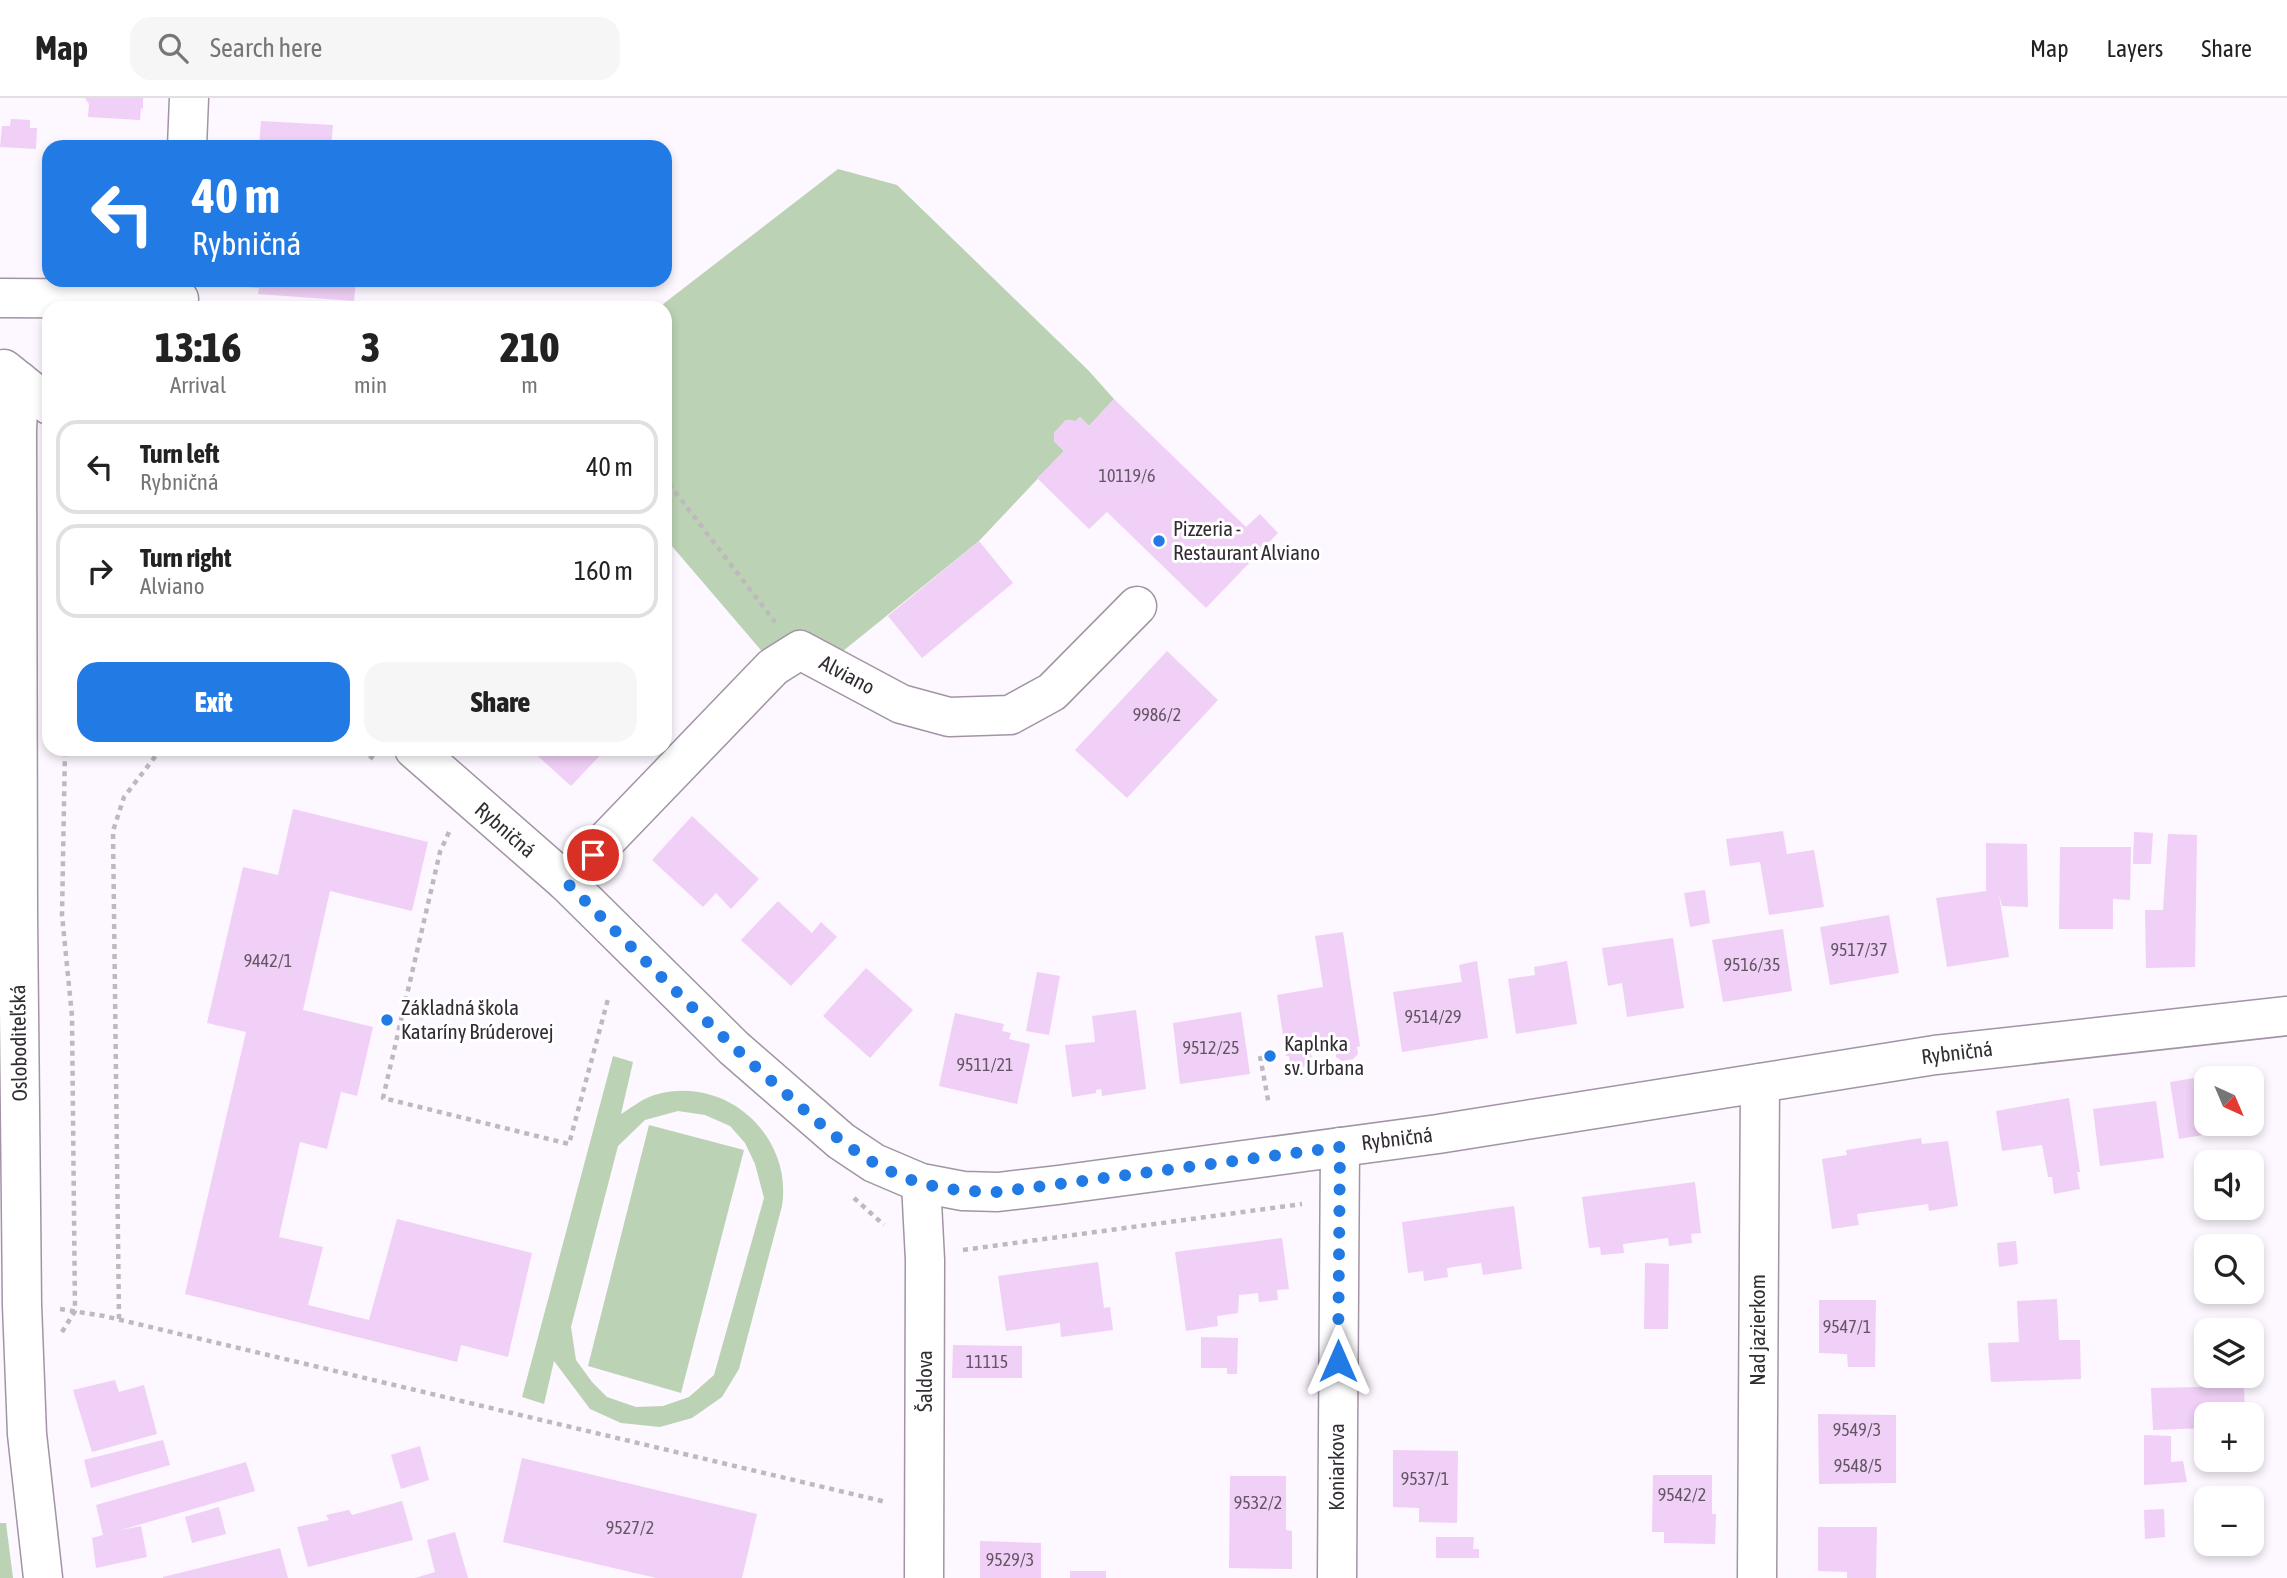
<!DOCTYPE html>
<html lang="en">
<head>
<meta charset="utf-8">
<style>
	:root { --surface:#fff; --page:#f6f6f6; --text:#222; --muted:#767676; --line:#e0e0e0; --accent:#227be5 }
	body { margin:0; font-family:"Asap Condensed",sans-serif; background:var(--page); color:var(--text); height:100vh; display:flex; flex-direction:column; font-size:26px; white-space:nowrap }
	* { box-sizing:border-box; margin:0 }
	p { font-size:23px; color:var(--muted) }
	.icon { flex:none; width:38px; height:38px; fill:none; stroke:currentColor; stroke-width:2; stroke-linecap:round; stroke-linejoin:round }
	.map { position:relative; flex:1; overflow:hidden }
	.panel { position:absolute; left:42px; top:203px; width:630px; height:455px; display:flex; flex-direction:column; background:var(--surface); border-radius:21px; box-shadow:0 4px 10px #0003 }
	.panel>* { flex:none }
	.banner { position:absolute; left:42px; top:42px; width:630px; height:147px; border-radius:21px; box-shadow:0 4px 10px #0003; background:#227be5; color:#fff; overflow:hidden }
	.needle { width:46px; rotate:136deg }
	.controls { position:absolute; left:2194px; top:968px; display:grid; gap:14px }
	.controls a { display:grid; place-items:center; width:70px; height:70px; border-radius:14px; background:var(--surface); box-shadow:0 4px 10px #0003; font-size:35px }
	.pin { position:absolute; display:grid; place-items:center; width:60px; height:60px; color:#fff; margin:-30px; border:4px solid #fff; border-radius:50%; box-shadow:0 2px 7px #0007 }
	.me { position:absolute; width:77px; margin:-38px; rotate:0deg; stroke-linejoin:round; filter:drop-shadow(0 0 5px #0008) }
	.turn { display:flex; align-items:center; gap:24px; height:147px; padding:0 35px; font-size:32px }
	.turn .icon { width:91px; height:91px; stroke-width:2.5 }
	.turn b { display:block; font-size:49px; line-height:60px }
	.eta { display:flex; justify-content:space-evenly; align-items:center; height:119px; text-align:center }
	.eta b { font-size:42px; font-weight:800; line-height:49px }
	.primary-button { display:flex; gap:14px; margin-top:auto; padding:14px 35px }
	.primary-button a { flex:1; height:80px; border-radius:21px; background:var(--accent); color:#fff; font-size:28px; font-weight:800; line-height:80px; text-align:center }
	.primary-button a+a { background:var(--page); color:var(--text) }
	ul { padding:0; list-style:none }
	li { display:flex; align-items:center; gap:21px; height:94px; margin:0 14px 10px; padding:0 21px; border:4px solid var(--line); border-radius:21px }
	li div { flex:1 }
	li b { display:block; font-size:26px }
	li em { font-style:normal }
	header { display:flex; align-items:center; gap:42px; box-sizing:border-box; height:98px; padding:0 35px; background:var(--surface); border-bottom:2px solid var(--line) }
	header strong { font-size:33px }
	nav { display:flex; gap:38px; margin-inline-start:auto; font-size:24px }
	.search { width:490px; height:63px; background:var(--page); display:flex; align-items:center; gap:18px; box-sizing:border-box; padding:0 24px; border-radius:21px; color:var(--muted); font-size:26px }
	.map>svg:first-child { display:block }
	.green { fill:#bcd2b4; fill-rule:evenodd }
	.building { fill:#f0d0f6 }
	.lines { fill:none; stroke-linecap:round; stroke-linejoin:round }
	.minor-casing { stroke:#a294a4; stroke-width:41 }
	.path { stroke:#beb8bf; stroke-width:4.5; stroke-dasharray:5 5; stroke-linecap:butt }
	.minor { stroke:#fff; stroke-width:38 }
	.route { stroke:#227be5; stroke-width:12; stroke-dasharray:0 21.6 }
	.poi-dot { fill:#227be5; stroke:#fff; stroke-width:2.5 }
	.labels { text-anchor:middle; stroke-width:6; stroke-linejoin:round; paint-order:stroke }
	.number-label { font-size:18px; fill:#625564 }
	.poi-label { font-size:21px; fill:#322c33; stroke:#fff; text-anchor:start }
	.street-label { font-size:21px; fill:#322c33; stroke:#fff }
</style>
</head>
<body>
<header>
<strong>Map</strong>
<div class="search"><svg class="icon" aria-label="search" viewBox="0 0 24 24"><circle cx="10" cy="10" r="6"/><path d="M15 15l6 6"/></svg>Search here</div>
<nav><a>Map</a><a>Layers</a><a>Share</a></nav>
</header>
<div class="map">
<svg width="2287" height="1480" viewBox="0 0 2287 1480">
	<rect width="100%" height="100%" fill="#fdf7ff"/>
	<g class="green">
		<polygon points="838,71 897,87 1088,272 1114,301 1089,328 1080,319 1076,323 1066,322 1054,335 1054,343 1064,353 979,443 822,570 805,563 784,579 665,440 665,210 658,210"/>
		<path d="M 613,958 L 633,964 L 621,1016 C 633,1009 644,999 658,996 C 728,978 793,1039 782,1108 L 739,1271 L 722,1299 L 692,1320 L 660,1329 L 621,1325 L 590,1311 L 554,1263 L 544,1306 L 522,1299 ZM 678,1013 L 705,1017 L 730,1028 L 745,1045 L 755,1066 L 764,1100 L 714,1277 L 689,1299 L 663,1308 L 636,1309 L 607,1299 L 592,1284 L 576,1262 L 571,1229 L 618,1048 L 645,1022 Z"/>
		<polygon points="649,1027 744,1052 681,1295 588,1268"/>
		<polygon points="0,1425 6,1425 13,1480 0,1480"/>
	</g>
	<g class="building">
		<polygon points="85,0 143,0 143,11 141,10 140,22 88,19 89,6"/>
		<polygon points="11,21 30,22 30,30 37,30 36,51 0,49 2,28 10,28"/>
		<polygon points="261,23 333,27 331,49 259,49"/>
		<polygon points="247,182 356,182 354,203 258,196 259,190 246,189"/>
		<polygon points="1114,301 1246,429 1260,416 1278,435 1206,510 1107,414 1089,431 1037,380 1064,353 1054,343 1054,335 1066,322 1076,323 1080,319 1089,328"/>
		<polygon points="979,443 1013,485 922,560 888,518"/>
		<polygon points="1167,553 1218,602 1127,700 1075,652"/>
		<polygon points="530,651 606,651 571,688"/>
		<polygon points="293,711 428,744 412,813 330,793 303,912 373,929 357,998 341,994 327,1051 300,1044 279,1139 323,1149 308,1207 369,1222 397,1121 532,1155 508,1259 461,1247 457,1264 185,1196 246,934 207,925 243,769 278,777"/>
		<polygon points="692,718 759,781 731,811 716,795 703,809 652,762"/>
		<polygon points="1783,733 1787,756 1814,752 1824,809 1769,817 1760,764 1730,768 1726,741"/>
		<polygon points="2134,734 2153,735 2151,766 2133,766"/>
		<polygon points="2168,736 2197,737 2195,869 2146,870 2145,812 2163,812"/>
		<polygon points="1986,745 2027,746 2028,809 2002,808 1999,797 2009,859 1947,869 1936,800 1986,793"/>
		<polygon points="2060,749 2131,749 2130,802 2113,801 2113,831 2059,831"/>
		<polygon points="1705,792 1710,825 1690,829 1684,795"/>
		<polygon points="778,803 812,835 821,824 837,839 791,888 741,842"/>
		<polygon points="1889,817 1899,875 1830,887 1820,829"/>
		<polygon points="1783,831 1792,893 1723,904 1712,842"/>
		<polygon points="1343,834 1360,948 1357,949 1358,956 1353,961 1342,963 1336,959 1336,951 1311,955 1312,962 1307,968 1296,970 1290,966 1289,958 1286,958 1277,897 1323,889 1315,838"/>
		<polygon points="1673,840 1684,910 1627,919 1622,885 1608,888 1602,850"/>
		<polygon points="1477,863 1488,940 1402,954 1393,894 1462,884 1459,867"/>
		<polygon points="1567,863 1577,926 1516,936 1508,881 1535,877 1534,869"/>
		<polygon points="866,870 913,912 870,960 823,918"/>
		<polygon points="1037,874 1060,878 1049,937 1026,933"/>
		<polygon points="1136,912 1146,991 1102,998 1101,991 1096,992 1096,995 1072,999 1065,947 1095,944 1092,918"/>
		<polygon points="1241,914 1250,976 1180,986 1173,925"/>
		<polygon points="955,915 1004,926 1002,933 1011,935 1009,941 1030,946 1017,1006 939,988"/>
		<polygon points="1271,951 1276,961 1269,966 1263,955"/>
		<polygon points="2237,973 2238,980 2207,980 2207,1026 2244,1026 2245,1030 2179,1041 2170,984"/>
		<polygon points="2069,1000 2080,1074 2077,1074 2080,1091 2054,1096 2052,1079 2048,1079 2042,1047 2002,1053 1996,1013"/>
		<polygon points="2156,1003 2164,1060 2100,1068 2093,1011"/>
		<polygon points="1921,1040 1922,1046 1948,1043 1958,1108 1929,1113 1928,1106 1857,1116 1859,1127 1832,1131 1822,1061 1847,1057 1846,1052"/>
		<polygon points="1695,1084 1701,1135 1691,1136 1692,1145 1669,1148 1668,1140 1623,1146 1624,1155 1601,1157 1600,1149 1589,1150 1582,1099"/>
		<polygon points="1514,1108 1522,1171 1483,1177 1481,1165 1447,1170 1448,1179 1424,1183 1423,1173 1408,1175 1402,1124"/>
		<polygon points="1282,1140 1289,1191 1277,1192 1278,1202 1259,1204 1258,1195 1239,1197 1238,1215 1217,1218 1218,1228 1186,1233 1175,1154"/>
		<polygon points="2016,1143 2018,1166 1999,1169 1997,1145"/>
		<polygon points="1098,1164 1104,1210 1110,1209 1113,1232 1061,1239 1060,1225 1006,1233 998,1178"/>
		<polygon points="1645,1165 1669,1166 1668,1231 1644,1231"/>
		<polygon points="2057,1201 2059,1242 2080,1242 2081,1281 1991,1284 1988,1245 2019,1244 2017,1203"/>
		<polygon points="1819,1202 1876,1202 1875,1269 1848,1269 1847,1256 1819,1255"/>
		<polygon points="1201,1239 1238,1240 1237,1276 1227,1276 1227,1270 1201,1270"/>
		<polygon points="953,1247 1022,1248 1022,1280 952,1280"/>
		<polygon points="115,1282 119,1294 144,1287 157,1336 92,1354 73,1292"/>
		<polygon points="2244,1288 2245,1316 2207,1316 2207,1330 2153,1332 2151,1290"/>
		<polygon points="1818,1316 1896,1317 1896,1385 1819,1386"/>
		<polygon points="2144,1337 2171,1338 2171,1364 2183,1363 2187,1384 2144,1387"/>
		<polygon points="163,1342 170,1367 91,1390 84,1362"/>
		<polygon points="420,1348 429,1382 401,1391 391,1357"/>
		<polygon points="1393,1352 1458,1353 1457,1425 1419,1424 1419,1410 1393,1409"/>
		<polygon points="522,1360 757,1416 742,1480 656,1480 503,1444"/>
		<polygon points="246,1364 255,1393 121,1432 141,1428 147,1459 96,1470 92,1440 103,1437 96,1407"/>
		<polygon points="1653,1377 1712,1377 1712,1416 1716,1416 1715,1446 1664,1445 1664,1434 1652,1434"/>
		<polygon points="1230,1378 1286,1378 1286,1432 1292,1433 1292,1471 1229,1470"/>
		<polygon points="402,1403 413,1442 308,1469 297,1429 329,1422 326,1417 349,1412 352,1417"/>
		<polygon points="219,1409 226,1436 192,1445 185,1419"/>
		<polygon points="2164,1411 2165,1439 2145,1441 2144,1412"/>
		<polygon points="1818,1429 1877,1429 1876,1480 1847,1480 1847,1474 1818,1473"/>
		<polygon points="455,1434 468,1480 415,1480 435,1474 427,1442"/>
		<polygon points="1436,1439 1474,1439 1473,1451 1479,1451 1479,1460 1436,1460"/>
		<polygon points="980,1443 1041,1445 1041,1480 980,1480"/>
		<polygon points="280,1450 288,1480 163,1480 163,1479"/>
		<rect x="1070" y="1473" width="36" height="7"/>
	</g>
	<g class="lines">
		<g class="minor-casing">
			<g id="minor">
				<polyline points="187,49 189,0"/>
				<polyline points="0,200 179,201"/>
				<polyline points="4,271 49,307"/>
				<polyline points="19,283 17,333 18,817 22,1207 27,1336 43,1480"/>
				<polyline points="414,651 566,784 734,950 841,1043 874,1065 921,1085 963,1093 998,1094 1058,1087 1438,1036 1935,957 2287,918"/>
				<polyline points="566,784 773,569 800,552 901,606 949,619 1010,617 1052,594 1137,508"/>
				<polyline points="921,1085 925,1162 924,1480"/>
				<polyline points="1337,1480 1340,1049"/>
				<polyline points="1757,1480 1760,985"/>
			</g>
		</g>
		<g class="path">
			<polyline points="669,386 775,524"/>
			<polyline points="362,651 377,664"/>
			<polyline points="449,734 440,754 383,1000 569,1046 608,901"/>
			<polyline points="1260,958 1269,1007"/>
			<polyline points="854,1100 884,1127"/>
			<polyline points="963,1152 1302,1106"/>
			<polyline points="60,1211 104,1218 886,1404"/>
			<polyline points="119,1221 113,733 124,699 161,651"/>
			<polyline points="62,1234 75,1213 72,918 62,817 65,651"/>
		</g>
		<use href="#minor" class="minor"/>
	</g>
	<g class="lines">
		<path class="route" d="M 593,757 L 566,784 C 638,855 708,928 784,994 C 818,1024 852,1056 894,1075 C 926,1090 963,1094 998,1094 L 1340,1049 L 1338,1263"/>
	</g>
	<g class="poi-dot">
		<circle cx="1159" cy="443" r="7"/>
		<circle cx="387" cy="922" r="7"/>
		<circle cx="1270" cy="958" r="7"/>
	</g>
	<g class="labels">
		<g class="number-label">
			<text x="1127" y="384">10119/6</text>
			<text x="1157" y="623">9986/2</text>
			<text x="1859" y="858">9517/37</text>
			<text x="268" y="869">9442/1</text>
			<text x="1752" y="873">9516/35</text>
			<text x="1433" y="925">9514/29</text>
			<text x="1211" y="956">9512/25</text>
			<text x="985" y="973">9511/21</text>
			<text x="1847" y="1235">9547/1</text>
			<text x="987" y="1270">11115</text>
			<text x="1857" y="1338">9549/3</text>
			<text x="1858" y="1374">9548/5</text>
			<text x="1425" y="1387">9537/1</text>
			<text x="1682" y="1403">9542/2</text>
			<text x="1258" y="1411">9532/2</text>
			<text x="630" y="1436">9527/2</text>
			<text x="1010" y="1468">9529/3</text>
		</g>
		<g class="poi-label">
			<text x="1173" y="438">Pizzeria -<tspan x="1173" dy="24">Restaurant Alviano</tspan></text>
			<text x="401" y="917">Základná škola<tspan x="401" dy="24">Kataríny Brúderovej</tspan></text>
			<text x="1284" y="953">Kaplnka<tspan x="1284" dy="24">sv. Urbana</tspan></text>
		</g>
		<g class="street-label">
			<text transform="translate(847 577) rotate(28)" y="7">Alviano</text>
			<text transform="translate(505 732) rotate(41)" y="7">Rybničná</text>
			<text transform="translate(19 945) rotate(-91)" y="7">Osloboditeľská</text>
			<text transform="translate(1957 955) rotate(-7)" y="7">Rybničná</text>
			<text transform="translate(1397 1041) rotate(-7)" y="7">Rybničná</text>
			<text transform="translate(1758 1232) rotate(-90)" y="7">Nad jazierkom</text>
			<text transform="translate(925 1283) rotate(-90)" y="7">Šaldova</text>
			<text transform="translate(1337 1369) rotate(-90)" y="7">Koniarkova</text>
		</g>
	</g>
</svg>
<div class="controls">
<a><svg class="needle" viewBox="-14 -14 28 28"><path d="M0-13l5 13h-10z" fill="#e53935"/><path d="M0 13l5-13h-10z" fill="#767676"/></svg></a>
<a><svg class="icon" aria-label="sound" viewBox="0 0 24 24"><path d="M4 9h4l5-4v14l-5-4H4zM17 9q2 3 0 6"/></svg></a>
<a><svg class="icon" aria-label="search" viewBox="0 0 24 24"><circle cx="10" cy="10" r="6"/><path d="M15 15l6 6"/></svg></a>
<a><svg class="icon" aria-label="layers" viewBox="0 0 24 24"><path d="M12 4l9 5-9 5-9-5zM3 14l9 5 9-5"/></svg></a>
<a>+</a>
<a>−</a>
</div>
<div class="pin" style="left:593px;top:757px;background:#d93025"><svg class="icon" aria-label="arrive" viewBox="0 0 24 24"><path d="M6 21V4h12l-3 4 3 4H6"/></svg></div>
<svg class="me" style="left:1338px;top:1263px" viewBox="-20 -20 40 40"><path d="M0-17L14 15 0 8-14 15z" fill="#227be5" stroke="#fff" stroke-width="4"/></svg>
<div class="banner">
<div class="turn"><svg class="icon" aria-label="left" viewBox="0 0 24 24"><path d="M17 20v-9H6M10 6l-5 5 5 5"/></svg><div><b>40 m</b>Rybničná</div></div>
</div>
<section class="panel">
<div class="eta">
<div><b>13:16</b><p>Arrival</p></div>
<div><b>3</b><p>min</p></div>
<div><b>210</b><p>m</p></div>
</div>
<ul>
<li><svg class="icon" aria-label="left" viewBox="0 0 24 24"><path d="M17 20v-9H6M10 6l-5 5 5 5"/></svg><div><b>Turn left</b><p>Rybničná</p></div><em>40 m</em></li>
<li><svg class="icon" aria-label="right" viewBox="0 0 24 24"><path d="M7 20v-9h11M14 6l5 5-5 5"/></svg><div><b>Turn right</b><p>Alviano</p></div><em>160 m</em></li>
</ul>
<div class="primary-button"><a>Exit</a><a>Share</a></div>
</section>
</div>
</body>
</html>
